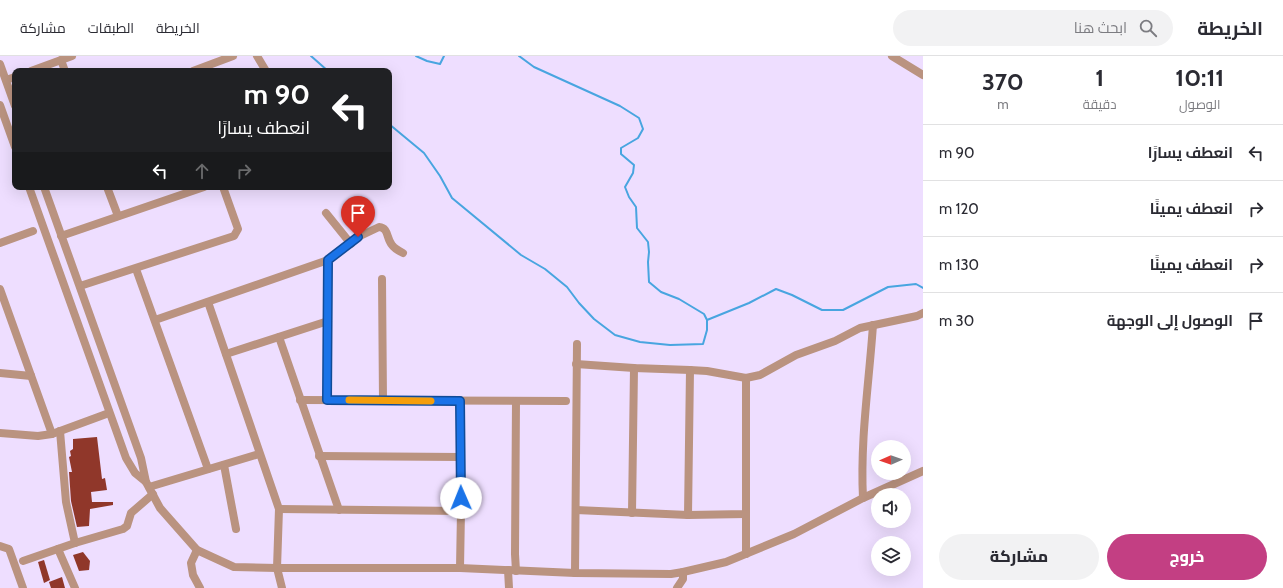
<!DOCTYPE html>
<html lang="ar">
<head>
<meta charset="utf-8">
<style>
	:root { --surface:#fff; --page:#f2f2f3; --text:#2b2b33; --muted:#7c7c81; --line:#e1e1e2; --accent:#c33f83 }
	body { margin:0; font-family:Cabin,Cairo,sans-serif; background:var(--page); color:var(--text); direction:rtl; height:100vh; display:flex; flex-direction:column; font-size:15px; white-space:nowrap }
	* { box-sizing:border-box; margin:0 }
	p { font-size:13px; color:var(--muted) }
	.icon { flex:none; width:22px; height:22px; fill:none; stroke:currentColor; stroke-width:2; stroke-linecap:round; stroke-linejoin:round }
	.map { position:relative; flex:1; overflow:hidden; direction:ltr }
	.drawer { display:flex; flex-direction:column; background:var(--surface); width:360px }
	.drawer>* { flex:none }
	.hud { position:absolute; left:12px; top:12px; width:380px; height:122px; border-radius:8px; box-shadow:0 4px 16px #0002; direction:rtl; background:#202124; color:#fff; overflow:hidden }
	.needle { width:26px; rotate:268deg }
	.fabs { position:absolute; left:871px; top:384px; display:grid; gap:8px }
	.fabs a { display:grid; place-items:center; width:40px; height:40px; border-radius:50%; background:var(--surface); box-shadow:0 4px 16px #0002; font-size:20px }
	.pin { position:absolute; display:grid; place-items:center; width:34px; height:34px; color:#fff; margin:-41px -17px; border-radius:50% 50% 50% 0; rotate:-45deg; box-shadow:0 0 4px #0007 }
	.pin .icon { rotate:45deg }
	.me { position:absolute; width:44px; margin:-22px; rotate:359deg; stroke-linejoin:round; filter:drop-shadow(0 0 3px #0008) }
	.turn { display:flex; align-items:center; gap:14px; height:84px; padding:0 16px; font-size:18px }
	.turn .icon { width:52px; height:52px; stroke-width:2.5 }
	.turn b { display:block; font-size:28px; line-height:34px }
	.lanes { display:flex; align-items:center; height:38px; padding:0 16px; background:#0003; justify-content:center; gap:20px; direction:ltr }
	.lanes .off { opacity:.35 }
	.eta { display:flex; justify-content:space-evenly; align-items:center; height:68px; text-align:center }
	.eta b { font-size:24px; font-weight:800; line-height:28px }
	.action { display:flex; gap:8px; margin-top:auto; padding:8px 16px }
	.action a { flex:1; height:46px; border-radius:24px; background:var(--accent); color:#fff; font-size:16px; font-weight:800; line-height:46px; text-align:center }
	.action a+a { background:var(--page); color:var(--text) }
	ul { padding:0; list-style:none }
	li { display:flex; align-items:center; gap:12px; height:56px; padding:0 16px; border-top:1px solid var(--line) }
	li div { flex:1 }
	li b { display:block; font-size:15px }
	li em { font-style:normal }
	header { display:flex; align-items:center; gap:24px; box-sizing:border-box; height:56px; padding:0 20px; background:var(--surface); border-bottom:1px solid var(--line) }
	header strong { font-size:19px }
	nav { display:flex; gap:22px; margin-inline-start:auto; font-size:14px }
	.search { width:280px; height:36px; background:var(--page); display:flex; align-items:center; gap:10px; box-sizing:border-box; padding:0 14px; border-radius:22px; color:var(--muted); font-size:15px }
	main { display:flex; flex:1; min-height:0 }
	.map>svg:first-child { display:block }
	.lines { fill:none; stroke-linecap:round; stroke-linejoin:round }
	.stream { stroke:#48a5e0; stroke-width:2 }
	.building { fill:#90372a }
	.minor { stroke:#ba9380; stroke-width:8 }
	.route-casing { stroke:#114b97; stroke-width:10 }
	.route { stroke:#1a73e8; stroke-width:7 }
	.slow { stroke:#f59e0b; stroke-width:7 }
</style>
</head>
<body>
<header>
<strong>الخريطة</strong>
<div class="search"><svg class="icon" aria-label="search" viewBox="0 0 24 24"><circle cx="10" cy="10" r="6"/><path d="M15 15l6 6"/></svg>ابحث هنا</div>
<nav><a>الخريطة</a><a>الطبقات</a><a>مشاركة</a></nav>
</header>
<main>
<section class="drawer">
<div class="eta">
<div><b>10:11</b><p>الوصول</p></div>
<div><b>1</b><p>دقيقة</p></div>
<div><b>370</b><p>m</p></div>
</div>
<ul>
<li><svg class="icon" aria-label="left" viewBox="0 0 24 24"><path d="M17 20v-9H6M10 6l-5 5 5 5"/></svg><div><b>انعطف يسارًا</b></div><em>90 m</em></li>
<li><svg class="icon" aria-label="right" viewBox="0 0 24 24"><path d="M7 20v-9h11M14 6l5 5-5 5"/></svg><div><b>انعطف يمينًا</b></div><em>120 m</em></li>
<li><svg class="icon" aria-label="right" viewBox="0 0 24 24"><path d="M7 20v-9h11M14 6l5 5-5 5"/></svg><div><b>انعطف يمينًا</b></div><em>130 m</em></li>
<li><svg class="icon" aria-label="arrive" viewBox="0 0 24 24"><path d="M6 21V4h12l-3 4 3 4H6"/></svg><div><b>الوصول إلى الوجهة</b></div><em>30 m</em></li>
</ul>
<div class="action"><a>خروج</a><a>مشاركة</a></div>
</section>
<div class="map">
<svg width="923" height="532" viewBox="0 0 923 532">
	<rect width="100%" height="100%" fill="#eedeff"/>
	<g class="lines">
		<g class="stream">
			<polyline points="311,0 328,15"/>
			<polyline points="416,0 427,5 440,8 444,0"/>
			<polyline points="519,0 534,11 620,50 639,62 643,73 638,82 621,92 621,98 634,109 633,117 625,131 629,141 636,151 637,172 648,186 649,196 648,206 649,226 661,236 679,243 704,258 707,264"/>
			<polyline points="389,68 424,97 440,120 452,142 521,199 545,213 567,231 579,247 594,263 615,279 640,286 670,289 703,288 707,274 707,264 749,247 776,233 792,239 822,254 843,254 888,231 916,228 923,232"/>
		</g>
	</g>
	<g class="building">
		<polygon points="97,381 102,423 105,422 107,434 91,436 92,446 113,446 113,449 90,453 89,470 77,471 71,445 69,416 72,416 69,401 71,400 70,395 73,393 73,383"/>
		<polygon points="83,496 90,505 89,514 79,515 73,499"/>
		<polygon points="44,504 50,524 44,527 38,506"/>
		<polygon points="62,521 65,532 51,532 49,526"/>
	</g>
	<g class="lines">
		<g class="minor">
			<polyline points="257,0 266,15"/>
			<polyline points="892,0 923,19"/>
			<polyline points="61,4 65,15"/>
			<polyline points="0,8 15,50"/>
			<polyline points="31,15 72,0"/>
			<polyline points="193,15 233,0"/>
			<polyline points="6,24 15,21"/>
			<polyline points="0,49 15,91"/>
			<polyline points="29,131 126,402 135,417 146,426"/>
			<polyline points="44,131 141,402 146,426 160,452 197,494 234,511 277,512 460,512 575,517 671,518 683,516 726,506 794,478 863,442 923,415"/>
			<polyline points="107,131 118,160"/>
			<polyline points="326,157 351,188"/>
			<polyline points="61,180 204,131"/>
			<polyline points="0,187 33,175"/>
			<polyline points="136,213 208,413"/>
			<polyline points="382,223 383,345"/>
			<polyline points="80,230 234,180 238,173 223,131"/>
			<polyline points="0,233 52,378"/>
			<polyline points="208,246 279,453 277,512 282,532"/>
			<path d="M 155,264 L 328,204 L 358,181 L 379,171 C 389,172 386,182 392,189 C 394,192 399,195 403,197"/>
			<polyline points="279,281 339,454"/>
			<polyline points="226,298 328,265"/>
			<polyline points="576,308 634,312 690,314"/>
			<polyline points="0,317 31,320"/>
			<polyline points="300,344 566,345"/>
			<polyline points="327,344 328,204"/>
			<polyline points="516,345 515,498 516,515"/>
			<polyline points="60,375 66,446 75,487"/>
			<polyline points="0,377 38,380 52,378 109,357"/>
			<polyline points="319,400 460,401"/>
			<polyline points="224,409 236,473"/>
			<polyline points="149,431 259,398"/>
			<path d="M 863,442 C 860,384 869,327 873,269"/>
			<polyline points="279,453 461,455 460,345"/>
			<polyline points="576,454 688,459 746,458 746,322"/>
			<polyline points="632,457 634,312"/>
			<polyline points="746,458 746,498"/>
			<polyline points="688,459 690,314 707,315 746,322 760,319 796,299 835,285 860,272 917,260 923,257"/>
			<polyline points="0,490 9,493 23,532"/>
			<polyline points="58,493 75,532"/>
			<polyline points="197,494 191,507 193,519 200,532"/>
			<polyline points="23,505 75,487 123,473 127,470 131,457 153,438"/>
			<polyline points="460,512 461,455"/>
			<polyline points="508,514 509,532"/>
			<polyline points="575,517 577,288"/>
			<polyline points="677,532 683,523 683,516"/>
		</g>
	</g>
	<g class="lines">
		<g class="route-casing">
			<polyline id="route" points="358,181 328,204 327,344 460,345 461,442"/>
		</g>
		<use href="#route" class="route"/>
		<polyline class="slow" points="349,344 431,345"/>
	</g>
</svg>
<div class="fabs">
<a><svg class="needle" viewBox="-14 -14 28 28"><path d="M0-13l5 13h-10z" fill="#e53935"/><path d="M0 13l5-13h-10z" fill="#7c7c81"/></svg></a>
<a><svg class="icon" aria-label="sound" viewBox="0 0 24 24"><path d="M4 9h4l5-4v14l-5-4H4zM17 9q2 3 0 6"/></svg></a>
<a><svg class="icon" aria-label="layers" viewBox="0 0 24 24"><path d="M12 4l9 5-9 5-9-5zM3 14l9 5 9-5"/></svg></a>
</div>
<div class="pin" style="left:358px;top:181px;background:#d93025"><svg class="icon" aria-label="arrive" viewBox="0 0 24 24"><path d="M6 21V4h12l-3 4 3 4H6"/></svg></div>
<svg class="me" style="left:461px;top:442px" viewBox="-20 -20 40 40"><circle r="19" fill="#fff"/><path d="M0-13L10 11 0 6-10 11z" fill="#1a73e8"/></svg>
<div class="hud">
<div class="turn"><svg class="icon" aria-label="left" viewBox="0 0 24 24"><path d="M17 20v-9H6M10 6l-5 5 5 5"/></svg><div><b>90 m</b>انعطف يسارًا</div></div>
<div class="lanes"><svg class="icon" aria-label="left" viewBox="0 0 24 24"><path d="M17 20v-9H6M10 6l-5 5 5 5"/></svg><svg class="icon off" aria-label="ahead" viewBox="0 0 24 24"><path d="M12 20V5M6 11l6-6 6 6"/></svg><svg class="icon off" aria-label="right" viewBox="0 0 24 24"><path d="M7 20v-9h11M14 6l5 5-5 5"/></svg></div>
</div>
</div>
</main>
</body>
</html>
